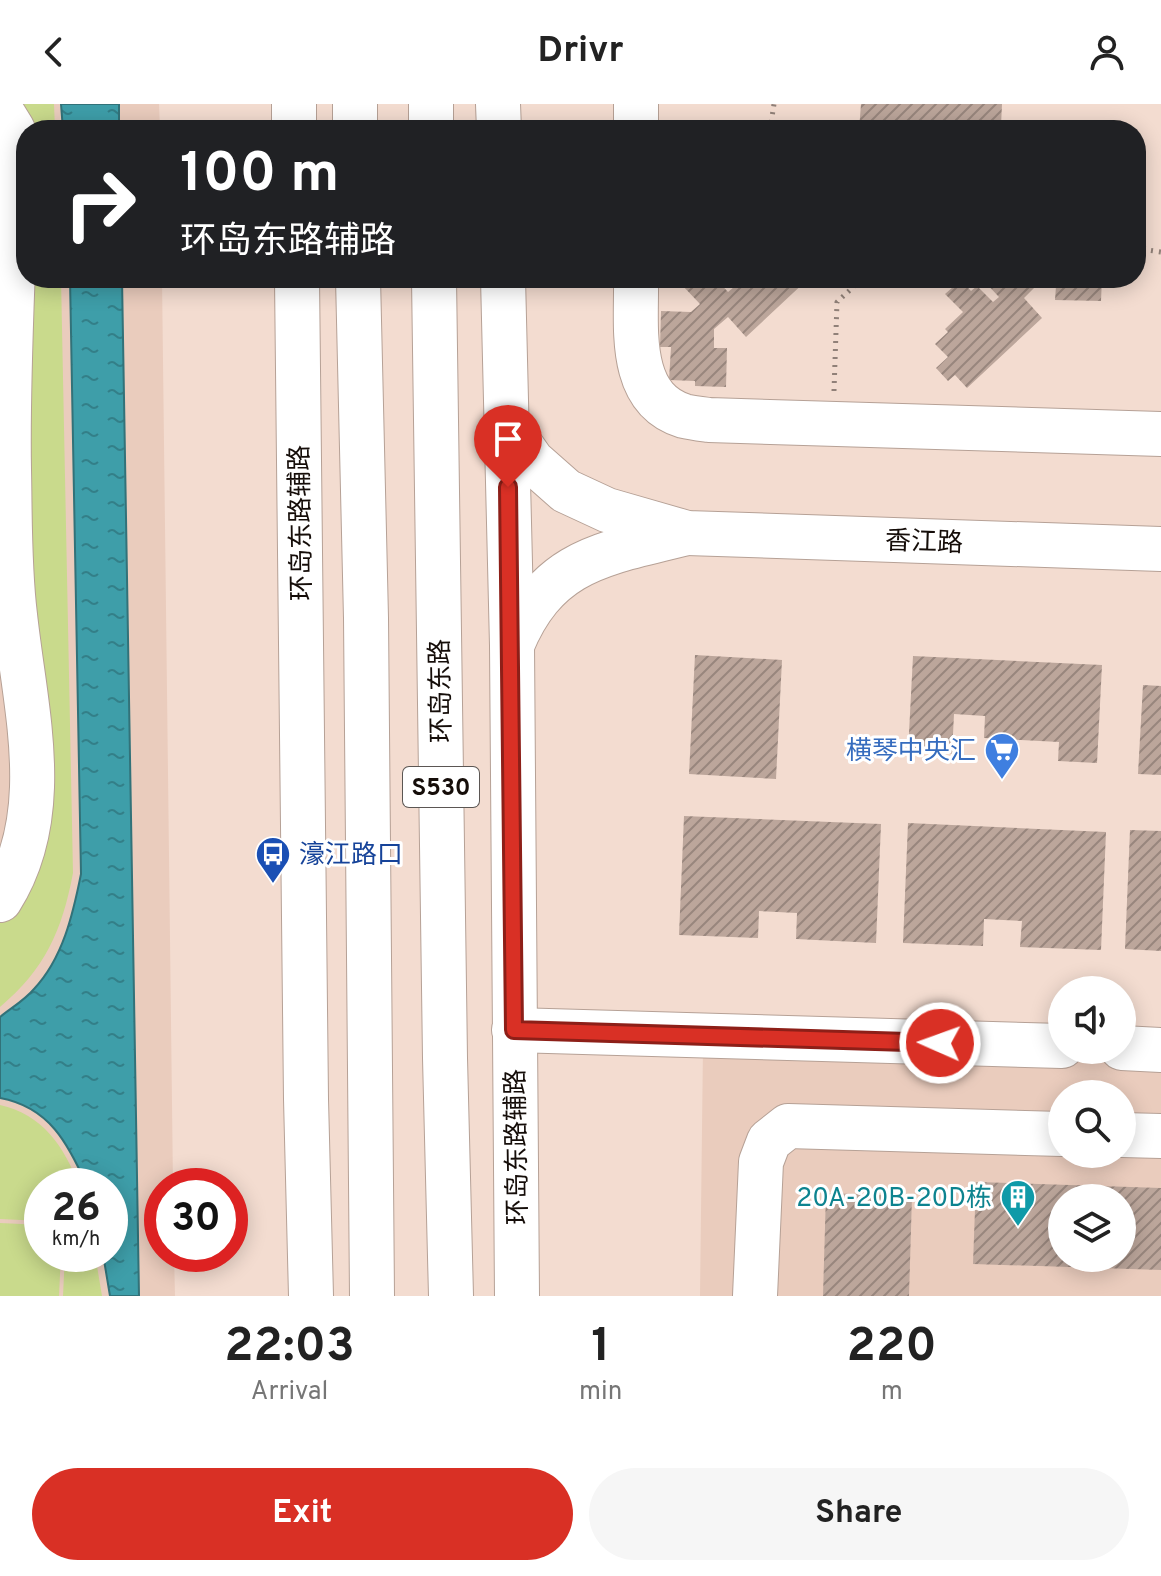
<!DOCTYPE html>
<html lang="en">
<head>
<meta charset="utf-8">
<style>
	:root { --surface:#fff; --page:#f6f6f6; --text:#222; --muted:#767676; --accent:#d93025 }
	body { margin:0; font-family:Overpass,"Noto Sans SC",sans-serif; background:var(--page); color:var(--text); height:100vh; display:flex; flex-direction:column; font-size:30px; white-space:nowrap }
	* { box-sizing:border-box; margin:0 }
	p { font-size:26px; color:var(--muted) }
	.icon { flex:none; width:44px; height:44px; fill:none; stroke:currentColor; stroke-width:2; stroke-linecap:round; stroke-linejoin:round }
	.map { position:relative; height:1192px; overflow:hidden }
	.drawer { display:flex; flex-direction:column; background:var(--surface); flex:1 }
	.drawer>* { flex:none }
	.top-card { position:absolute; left:16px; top:16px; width:1130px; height:168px; border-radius:32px; box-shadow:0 4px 20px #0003; background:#202124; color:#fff; overflow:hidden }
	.controls { position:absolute; left:1048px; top:872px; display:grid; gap:16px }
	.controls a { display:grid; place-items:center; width:88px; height:88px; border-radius:50%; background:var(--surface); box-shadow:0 4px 20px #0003; font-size:40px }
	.speed { position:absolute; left:24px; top:1064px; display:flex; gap:16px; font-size:40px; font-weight:700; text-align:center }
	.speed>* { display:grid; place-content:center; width:104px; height:104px; border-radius:50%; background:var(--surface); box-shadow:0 4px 20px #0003; line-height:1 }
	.speed small { font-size:20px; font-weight:400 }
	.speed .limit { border:12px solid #d22; background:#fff; color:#111 }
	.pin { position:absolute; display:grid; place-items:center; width:68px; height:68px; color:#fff; margin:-82px -34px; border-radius:50% 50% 50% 0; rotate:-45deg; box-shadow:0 0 8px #0007 }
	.pin .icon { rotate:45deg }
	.me { position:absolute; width:88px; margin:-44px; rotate:272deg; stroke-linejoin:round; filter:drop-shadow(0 0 6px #0008) }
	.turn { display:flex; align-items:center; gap:28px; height:168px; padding:0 32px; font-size:36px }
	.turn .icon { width:104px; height:104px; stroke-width:2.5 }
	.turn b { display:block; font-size:56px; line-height:68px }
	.eta { display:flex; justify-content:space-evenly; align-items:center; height:136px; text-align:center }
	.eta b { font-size:48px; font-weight:700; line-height:56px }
	.cta { display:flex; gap:16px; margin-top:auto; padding:16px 32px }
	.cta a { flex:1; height:92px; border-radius:48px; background:var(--accent); color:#fff; font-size:32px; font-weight:700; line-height:92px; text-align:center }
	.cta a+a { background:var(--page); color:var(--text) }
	header { display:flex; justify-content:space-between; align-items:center; height:104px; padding:0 32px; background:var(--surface); font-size:36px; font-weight:700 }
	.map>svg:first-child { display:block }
	.built { fill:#eaccbd; fill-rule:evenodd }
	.green { fill:#c9da8c }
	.water { fill:url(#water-ripples); stroke:#327279; stroke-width:2 }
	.building { fill:url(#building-hatch); fill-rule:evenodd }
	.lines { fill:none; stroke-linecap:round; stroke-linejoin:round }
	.minor-casing { stroke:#b6a196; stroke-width:46 }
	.major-casing { stroke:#b6a196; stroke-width:46 }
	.path { stroke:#908078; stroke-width:5; stroke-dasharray:2 6; stroke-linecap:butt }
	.minor { stroke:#fff; stroke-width:44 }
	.major { stroke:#fff; stroke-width:44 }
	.route-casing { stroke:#8d1f18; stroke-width:20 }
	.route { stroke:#d93025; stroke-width:14 }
	.labels { text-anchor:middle; stroke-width:6; stroke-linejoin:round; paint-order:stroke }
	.shield { fill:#fff; stroke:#5b5653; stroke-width:2 }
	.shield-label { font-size:24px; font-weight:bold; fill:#150d09 }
	.street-label { font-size:26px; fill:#150d09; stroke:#fff }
	.shop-label { font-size:26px; fill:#366cbe; stroke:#fff; text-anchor:end }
	.transit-label { font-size:26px; fill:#164399; stroke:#fff; text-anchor:start }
	.culture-label { font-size:26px; fill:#0d838f; stroke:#fff; text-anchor:end }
</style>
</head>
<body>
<header><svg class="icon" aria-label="back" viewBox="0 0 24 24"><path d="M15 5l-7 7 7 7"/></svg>Drivr<svg class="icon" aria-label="person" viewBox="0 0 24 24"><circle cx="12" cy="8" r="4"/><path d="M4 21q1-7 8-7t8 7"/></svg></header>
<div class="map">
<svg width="1161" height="1192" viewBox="0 0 1161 1192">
	<defs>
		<pattern id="water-ripples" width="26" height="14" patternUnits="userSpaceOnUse" patternTransform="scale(2)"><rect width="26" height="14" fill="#3e9ea9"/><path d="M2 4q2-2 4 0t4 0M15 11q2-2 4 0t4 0" fill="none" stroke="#337f88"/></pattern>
		<pattern id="building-hatch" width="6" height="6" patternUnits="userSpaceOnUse" patternTransform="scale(2)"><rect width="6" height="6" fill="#bca69b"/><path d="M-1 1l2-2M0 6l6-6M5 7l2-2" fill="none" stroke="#98867d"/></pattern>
	</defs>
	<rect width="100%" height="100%" fill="#f3dcd0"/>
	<g class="built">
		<path d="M 0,0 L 159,0 L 160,26 L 26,26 L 26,174 L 162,174 L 173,1082 L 162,1082 L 162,1150 L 174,1150 L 175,1192 L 0,1192 ZM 42,1082 L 110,1082 L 110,1150 L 42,1150 Z"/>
		<path d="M 703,942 L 1161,960 L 1161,1192 L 700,1192 ZM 1062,990 L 1122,990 L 1122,1050 L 1062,1050 ZM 1062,1094 L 1122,1094 L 1122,1154 L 1062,1154 Z"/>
	</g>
	<g class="green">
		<path d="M 11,0 L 54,0 L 55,26 L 26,26 L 26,174 L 61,174 L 73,769 C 62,827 45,865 0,903 L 0,815 L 19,787 Z"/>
		<path d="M 0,1001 C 42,1010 65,1043 79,1082 L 42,1082 L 42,1117 L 0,1115 Z"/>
		<polygon points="0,1119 42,1121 42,1150 61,1150 59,1192 0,1192"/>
		<polygon points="65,1150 95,1150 102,1192 63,1192"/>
	</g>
	<g class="water">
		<polygon points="61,0 119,0 119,26 63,26"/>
		<path d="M 70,174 L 122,174 L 139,1192 L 110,1192 L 103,1150 L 110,1150 L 110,1082 L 87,1082 C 68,1039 49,1003 0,994 L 0,913 C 11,904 25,896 34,885 C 63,854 73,810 81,770 Z"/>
	</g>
	<g class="building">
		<polygon points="861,0 1002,0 1001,22 974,20 974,26 859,26"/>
		<polygon points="687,174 704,174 706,177 715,174 728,188 734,183 726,174 809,174 746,233 728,213 714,225 714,244 727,244 726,283 695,282 695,277 669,276 671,243 660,243 661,207 691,208 700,200 681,180"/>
		<polygon points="985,174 1102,174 1101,197 1055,196 1056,182 1037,181 1024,194 1042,214 967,284 955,271 948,277 936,264 948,253 935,240 948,228 945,225 963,208 945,190 961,176 971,187 977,182 993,198 999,193 983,176"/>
		<polygon points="695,551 782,556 776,675 689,670"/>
		<polygon points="913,552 1102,561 1097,659 1058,657 1059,638 984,634 985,612 954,610 952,650 908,648"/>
		<polygon points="1143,581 1161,582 1161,671 1138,670"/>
		<polygon points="684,712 881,720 876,839 796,835 797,809 759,807 758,834 679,831"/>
		<polygon points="908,719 1106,728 1101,846 1020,843 1022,817 984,815 983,842 903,839"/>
		<polygon points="1130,726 1161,727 1161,847 1125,845"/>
		<path d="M 976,1078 L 1161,1084 L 1161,1166 L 973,1160 ZM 1062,1094 L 1122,1094 L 1122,1154 L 1062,1154 Z"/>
		<polygon points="826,1089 912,1092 909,1192 823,1192"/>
	</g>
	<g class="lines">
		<g class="minor-casing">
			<g id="minor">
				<polyline points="636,0 636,26"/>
				<path d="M 0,5 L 13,26 L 16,49 C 15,155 7,260 9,366 C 10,414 9,463 15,511 C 25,605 55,710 0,796"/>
				<path d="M 636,174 C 637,221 626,294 684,312 C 692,314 701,315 709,316 L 1161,330"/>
				<polyline points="514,926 1062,942"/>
				<polyline points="1122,944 1161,946"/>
				<polyline points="1122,1031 1161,1032"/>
				<polyline points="755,1192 761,1058 769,1037 788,1022 1062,1030"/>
			</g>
		</g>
		<g class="major-casing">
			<g id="major">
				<polyline points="294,0 294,26"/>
				<polyline points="355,0 355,26"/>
				<polyline points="431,0 431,26"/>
				<polyline points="498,0 499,26"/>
				<polyline points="297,174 306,995 311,1192"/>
				<polyline points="358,174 366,514 372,1192"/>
				<polyline points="434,174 445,954 451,1192"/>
				<polyline points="503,174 512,541 517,1192"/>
				<polyline points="506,320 532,357 566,387 607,406 687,429 1161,445"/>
				<path d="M 512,541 C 548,454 605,450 687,429"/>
			</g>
		</g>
		<g class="path">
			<polyline points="770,26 774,0"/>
			<polyline points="1136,141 1148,146 1161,148"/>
			<polyline points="834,287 837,198 863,174"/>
		</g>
		<use href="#minor" class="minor"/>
		<use href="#major" class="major"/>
	</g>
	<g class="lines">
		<g class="route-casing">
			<polyline id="route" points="508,383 514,926 940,939"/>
		</g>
		<use href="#route" class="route"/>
	</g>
	<defs>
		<g id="supermarket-pin" transform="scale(1.8)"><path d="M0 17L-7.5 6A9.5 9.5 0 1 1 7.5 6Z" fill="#3f7fe0" stroke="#fff"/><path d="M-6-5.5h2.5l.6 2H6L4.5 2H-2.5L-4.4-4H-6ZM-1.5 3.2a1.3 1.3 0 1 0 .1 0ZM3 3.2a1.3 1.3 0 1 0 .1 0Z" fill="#fff"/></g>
		<g id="bus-pin" transform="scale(1.8)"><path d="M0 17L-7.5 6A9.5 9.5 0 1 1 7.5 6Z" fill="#1a4fb4" stroke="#fff"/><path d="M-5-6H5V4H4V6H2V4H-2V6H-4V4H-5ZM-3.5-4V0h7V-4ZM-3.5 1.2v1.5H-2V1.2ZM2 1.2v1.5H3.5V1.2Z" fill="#fff"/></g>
		<g id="building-pin" transform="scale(1.8)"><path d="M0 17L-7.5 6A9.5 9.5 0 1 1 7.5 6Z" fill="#0f9aa8" stroke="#fff"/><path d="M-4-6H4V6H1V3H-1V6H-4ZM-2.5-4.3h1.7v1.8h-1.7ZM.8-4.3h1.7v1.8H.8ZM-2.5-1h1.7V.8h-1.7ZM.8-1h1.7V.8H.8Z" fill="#fff"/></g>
	</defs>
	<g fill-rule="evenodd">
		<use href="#supermarket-pin" x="1002" y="646"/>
		<use href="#bus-pin" x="273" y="750"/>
		<use href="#building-pin" x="1018" y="1093"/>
	</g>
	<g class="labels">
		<rect class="shield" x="403" y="663" width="76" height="40" rx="6"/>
		<g class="shield-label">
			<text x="441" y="691">S530</text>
		</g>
		<g class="street-label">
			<text transform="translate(300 419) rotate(-91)" y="9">环岛东路辅路</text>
			<text transform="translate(924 437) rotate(2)" y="9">香江路</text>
			<text transform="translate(440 587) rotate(-91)" y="9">环岛东路</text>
			<text transform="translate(516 1043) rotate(-91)" y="9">环岛东路辅路</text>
		</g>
		<g class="shop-label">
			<text x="976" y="655">横琴中央汇</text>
		</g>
		<g class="transit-label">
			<text x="299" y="759">濠江路口</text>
		</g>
		<g class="culture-label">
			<text x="992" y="1102">20A-20B-20D栋</text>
		</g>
	</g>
</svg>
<div class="controls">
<a><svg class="icon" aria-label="sound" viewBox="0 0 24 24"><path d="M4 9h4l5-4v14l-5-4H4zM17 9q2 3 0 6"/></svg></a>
<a><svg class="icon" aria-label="search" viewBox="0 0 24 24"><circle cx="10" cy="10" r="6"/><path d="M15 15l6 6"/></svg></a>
<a><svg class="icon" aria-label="layers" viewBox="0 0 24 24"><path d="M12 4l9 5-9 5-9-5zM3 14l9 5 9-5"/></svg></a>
</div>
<div class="speed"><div>26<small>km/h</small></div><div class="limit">30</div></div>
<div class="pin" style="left:508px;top:383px;background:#d93025"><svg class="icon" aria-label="arrive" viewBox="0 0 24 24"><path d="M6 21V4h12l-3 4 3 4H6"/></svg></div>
<svg class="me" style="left:940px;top:939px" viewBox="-20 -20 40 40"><circle r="17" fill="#d93025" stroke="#fff" stroke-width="3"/><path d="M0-11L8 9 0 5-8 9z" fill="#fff"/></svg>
<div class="top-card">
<div class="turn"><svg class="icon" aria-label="right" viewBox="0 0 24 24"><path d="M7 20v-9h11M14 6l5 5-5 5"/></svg><div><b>100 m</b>环岛东路辅路</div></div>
</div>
</div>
<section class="drawer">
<div class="eta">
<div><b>22:03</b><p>Arrival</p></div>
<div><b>1</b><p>min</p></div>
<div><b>220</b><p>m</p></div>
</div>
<div class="cta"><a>Exit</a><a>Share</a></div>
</section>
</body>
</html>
